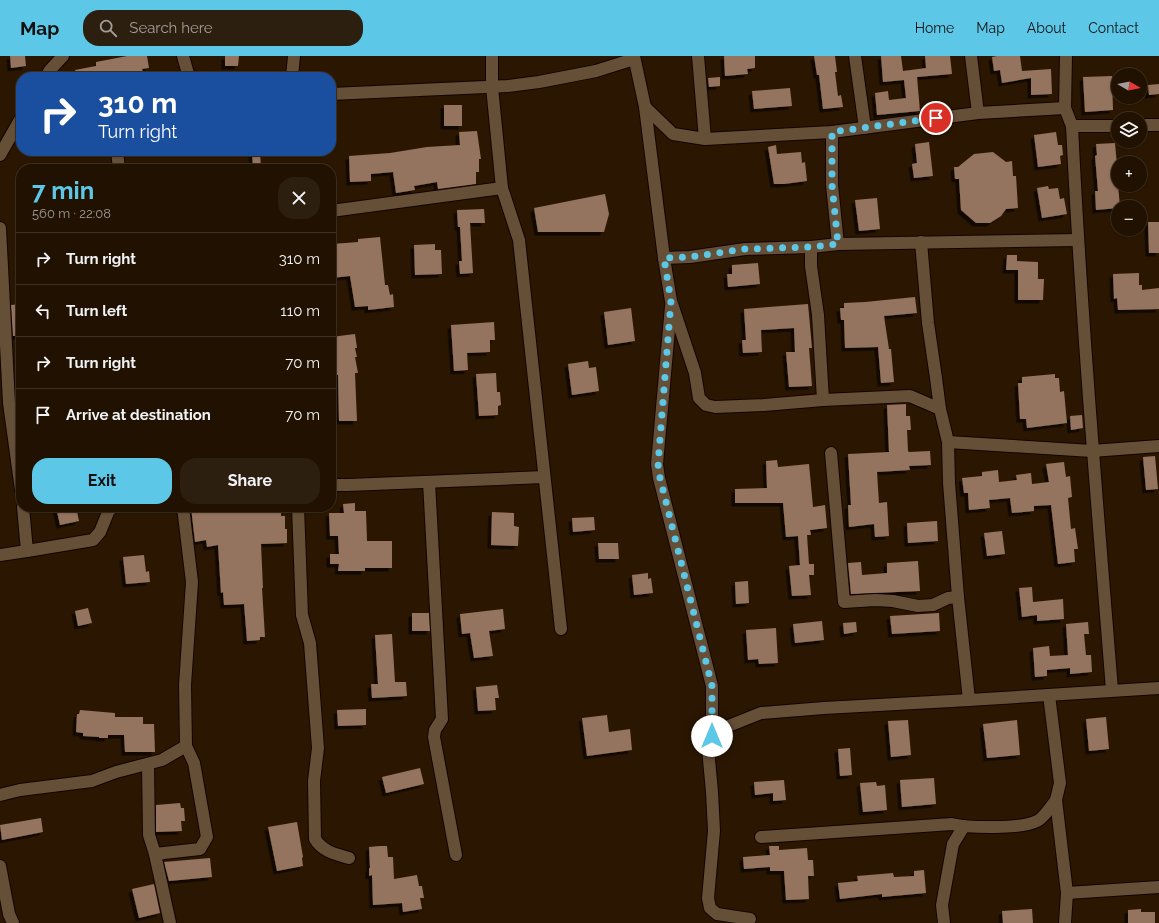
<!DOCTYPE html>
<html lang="en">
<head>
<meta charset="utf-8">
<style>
	:root { --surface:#201101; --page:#2d1f10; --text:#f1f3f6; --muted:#a29d99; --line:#3d3123; --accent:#5cc7e7 }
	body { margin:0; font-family:Raleway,sans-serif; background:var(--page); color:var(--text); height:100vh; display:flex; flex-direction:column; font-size:15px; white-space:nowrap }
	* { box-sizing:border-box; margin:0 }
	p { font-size:13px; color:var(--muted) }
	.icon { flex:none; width:22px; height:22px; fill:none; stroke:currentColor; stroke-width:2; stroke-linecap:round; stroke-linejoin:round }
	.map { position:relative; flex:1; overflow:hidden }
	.side { position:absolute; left:16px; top:108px; width:320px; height:348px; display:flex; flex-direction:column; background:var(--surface); border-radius:16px; box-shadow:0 1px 3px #0004,0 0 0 1px var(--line) }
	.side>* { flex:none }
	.hud { position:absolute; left:16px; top:16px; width:320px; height:84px; border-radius:16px; box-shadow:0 1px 3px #0004,0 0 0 1px var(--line); background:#1a4fa0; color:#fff; overflow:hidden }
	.needle { width:26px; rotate:99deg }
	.buttons { position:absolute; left:1111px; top:12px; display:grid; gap:8px }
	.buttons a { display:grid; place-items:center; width:36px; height:36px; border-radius:50%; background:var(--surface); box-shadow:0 1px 3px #0004,0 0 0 1px var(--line); font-size:20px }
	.pin { position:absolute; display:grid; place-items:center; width:34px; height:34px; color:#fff; margin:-17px; border:2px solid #fff; border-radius:50%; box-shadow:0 1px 4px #0007 }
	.me { position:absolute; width:44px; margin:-22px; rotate:0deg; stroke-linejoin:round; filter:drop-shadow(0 0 3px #0008) }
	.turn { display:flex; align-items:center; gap:14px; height:84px; padding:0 16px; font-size:18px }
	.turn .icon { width:52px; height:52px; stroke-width:2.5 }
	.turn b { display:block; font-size:28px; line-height:34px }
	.round { display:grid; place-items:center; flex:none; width:42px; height:42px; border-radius:16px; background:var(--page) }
	.head { display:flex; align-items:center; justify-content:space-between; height:68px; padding:0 16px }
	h1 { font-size:24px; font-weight:700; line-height:30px; color:var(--accent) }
	.primary-button { display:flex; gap:8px; margin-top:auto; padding:8px 16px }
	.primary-button a { flex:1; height:46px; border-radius:16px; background:var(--accent); color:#111; font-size:16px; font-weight:700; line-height:46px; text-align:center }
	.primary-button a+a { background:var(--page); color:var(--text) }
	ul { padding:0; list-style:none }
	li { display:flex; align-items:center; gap:12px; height:52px; padding:0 16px; border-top:1px solid var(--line) }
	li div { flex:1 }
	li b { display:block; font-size:15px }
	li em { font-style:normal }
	header { display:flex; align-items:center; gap:24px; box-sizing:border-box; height:56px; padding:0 20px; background:var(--accent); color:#111 }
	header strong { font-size:19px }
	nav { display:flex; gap:22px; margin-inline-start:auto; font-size:14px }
	.search { width:280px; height:36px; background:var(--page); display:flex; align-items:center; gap:10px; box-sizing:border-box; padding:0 14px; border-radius:16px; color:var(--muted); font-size:15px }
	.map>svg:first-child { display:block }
	.building { fill:#94735e; filter:url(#shadow) }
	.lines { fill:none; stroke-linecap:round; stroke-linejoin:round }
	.street-casing { stroke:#130300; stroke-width:14 }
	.street { stroke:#664f37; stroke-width:12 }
	.route { stroke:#5cc7e7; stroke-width:7; stroke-dasharray:0 12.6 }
</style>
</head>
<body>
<header>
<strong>Map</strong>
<div class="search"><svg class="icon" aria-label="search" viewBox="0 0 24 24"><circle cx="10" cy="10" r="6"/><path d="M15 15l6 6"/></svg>Search here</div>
<nav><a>Home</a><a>Map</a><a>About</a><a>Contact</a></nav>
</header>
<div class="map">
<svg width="1159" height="867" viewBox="0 0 1159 867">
	<defs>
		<filter id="shadow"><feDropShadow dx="-3.5" dy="3.5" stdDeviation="0" flood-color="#0009"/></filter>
	</defs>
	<rect width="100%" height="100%" fill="#2b1701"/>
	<g class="building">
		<polygon points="10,0 25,0 26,10 11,12"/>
		<polygon points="127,0 147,0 149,12 142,13 144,21 123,21 123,19 110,21 77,21 75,14 96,10 96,6"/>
		<polygon points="225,0 239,0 238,10 225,10"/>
		<polygon points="724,0 755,0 755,12 747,13 748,18 725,20"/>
		<polygon points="814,0 835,0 837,16 835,16 838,40 841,39 843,51 823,53 819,19 817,19"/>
		<polygon points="881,0 901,0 903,15 926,12 925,0 950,0 952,18 917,21 920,55 877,59 875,37 888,35 889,44 906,42 904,24 883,26"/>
		<polygon points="997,0 1020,0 1022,15 1051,13 1052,38 1031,39 1031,22 1002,27 1000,14 994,15 992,1"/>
		<polygon points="1112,20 1113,54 1085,56 1083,21"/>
		<polygon points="720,21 720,30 709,31 708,22"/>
		<polygon points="1159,28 1159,38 1149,39 1148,29"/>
		<polygon points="790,32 792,50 754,53 752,35"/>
		<rect x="444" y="49" width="18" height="21"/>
		<polygon points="477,75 481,103 479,103 479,116 476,116 476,128 438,133 437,126 414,130 415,134 396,137 393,116 371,118 371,125 350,126 349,100 390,97 427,91 460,89 459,76"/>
		<polygon points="1056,76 1058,89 1062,89 1063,99 1060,100 1061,108 1038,111 1034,79"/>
		<polygon points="929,86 933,120 914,122 912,108 917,107 915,88"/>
		<polygon points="1115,87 1117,109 1118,109 1118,129 1120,151 1118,151 1118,152 1096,154 1095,135 1098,135 1095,100 1097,99 1096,88"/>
		<polygon points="776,89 777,98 801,96 802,107 805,106 807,125 784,128 774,128 768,91"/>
		<polygon points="252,95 260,95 261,113 253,113"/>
		<polygon points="993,96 1006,106 1012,105 1013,120 1016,120 1018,152 1006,153 1001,160 990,167 976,167 961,154 959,123 955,123 954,111 958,111 974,98"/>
		<polygon points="1048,130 1049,133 1058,132 1060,143 1064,142 1067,158 1042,162 1037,132"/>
		<polygon points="605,138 609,158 604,176 538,176 534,152"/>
		<polygon points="877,142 880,173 859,175 855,144"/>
		<polygon points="484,153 485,167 470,167 473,217 460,218 459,205 462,205 460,171 458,171 457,154"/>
		<polygon points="1148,166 1159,166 1159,197 1149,197"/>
		<polygon points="380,181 385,229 388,229 390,239 393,238 394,251 368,254 368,250 355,251 350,220 331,222 331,196 333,196 332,188 358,186 358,183"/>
		<polygon points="435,188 435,194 441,194 442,218 415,219 414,189"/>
		<polygon points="1007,199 1017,199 1017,205 1038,206 1038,223 1044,223 1043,244 1018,244 1018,214 1006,214"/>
		<polygon points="758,207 760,228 728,231 727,218 732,218 732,209"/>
		<polygon points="1139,217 1139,229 1142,229 1142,234 1159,232 1159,253 1118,254 1117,242 1114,243 1113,218"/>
		<polygon points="915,241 917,257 884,260 889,293 891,293 894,326 881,327 878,291 845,292 844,264 841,264 840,252 844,252 844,247 865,246"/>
		<polygon points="21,248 21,280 13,280 11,249"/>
		<polygon points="808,248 812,292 809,292 812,330 789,331 786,296 795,296 794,272 761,274 762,296 743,297 742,284 746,284 744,253"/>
		<polygon points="631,252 635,285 608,289 604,256"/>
		<polygon points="494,266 495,284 490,284 490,296 467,297 468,314 454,315 451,269"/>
		<polygon points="355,278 357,292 355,292 357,301 355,301 358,317 355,317 357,365 339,365 338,319 336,319 333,296 331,296 331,281"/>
		<polygon points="588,305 589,312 596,311 599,335 572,339 568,308"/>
		<polygon points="496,317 497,336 500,336 501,349 498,350 498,359 479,360 476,318"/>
		<polygon points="1055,318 1055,322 1059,322 1060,336 1064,335 1067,367 1027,372 1026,363 1020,363 1018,327 1022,327 1022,321"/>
		<polygon points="906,348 906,360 910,360 911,374 907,374 908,395 909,396 930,395 931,409 909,410 910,414 877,416 879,447 887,446 889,480 875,481 874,468 849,471 848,449 851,449 848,398 889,396 887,349"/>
		<polygon points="1082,359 1083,372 1071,374 1070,360"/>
		<polygon points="1155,400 1158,433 1146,434 1143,401"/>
		<polygon points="777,404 778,411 809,408 813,451 825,449 827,472 810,474 811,479 807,479 809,508 814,508 814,519 809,519 811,539 792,540 789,510 800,509 798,480 786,481 783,447 735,447 735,433 767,432 766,405"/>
		<polygon points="1064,406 1066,421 1070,420 1072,441 1068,442 1071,473 1075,472 1078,493 1074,493 1075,506 1058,508 1051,449 1034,450 1034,455 1012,457 1010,442 989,444 990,452 969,454 968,437 964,437 962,422 982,420 982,416 998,414 999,426 1017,424 1016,419 1031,417 1032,428 1049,426 1046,408"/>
		<polygon points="355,447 355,455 366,455 367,485 392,485 392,512 365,512 365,515 338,515 339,508 330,508 330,498 339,498 338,480 330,480 329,457 344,457 343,448"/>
		<polygon points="56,451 76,451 79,465 60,469"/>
		<polygon points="191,451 201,451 202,456 242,451 281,451 281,460 285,460 285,473 287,473 287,487 261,488 263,532 262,532 265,581 260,581 260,584 247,585 244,548 224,549 223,536 221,537 218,489 207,491 206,484 195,486"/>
		<polygon points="492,456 514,457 514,470 519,471 518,490 491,489"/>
		<polygon points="594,461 595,474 573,476 572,462"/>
		<polygon points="937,465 938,485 908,487 907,467"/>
		<polygon points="1002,475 1005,498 987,500 984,477"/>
		<polygon points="598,487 618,487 619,503 599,503"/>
		<polygon points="144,499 146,516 149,515 150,526 126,528 123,501"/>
		<polygon points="918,505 920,535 851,538 848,507 861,506 862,519 887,517 887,507"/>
		<polygon points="648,517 648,523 651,522 653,537 634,539 632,519"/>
		<polygon points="748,525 749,547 736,548 735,526"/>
		<polygon points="1032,531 1033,546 1063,543 1064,563 1037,565 1037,559 1022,561 1019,532"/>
		<polygon points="88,552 92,567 78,570 75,555"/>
		<polygon points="503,553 505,573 489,575 493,600 474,602 470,577 462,578 460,558"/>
		<polygon points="412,557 429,557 430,575 412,575"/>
		<polygon points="939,557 940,575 892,578 890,560"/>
		<polygon points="822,565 824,584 795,587 793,568"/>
		<polygon points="856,566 857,576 844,578 843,567"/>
		<polygon points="1088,566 1089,578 1084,578 1086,599 1091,599 1092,616 1070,618 1070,612 1047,614 1047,620 1035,621 1033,592 1049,590 1050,600 1068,599 1066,568"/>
		<polygon points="776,572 778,607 759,608 758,603 748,604 746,574"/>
		<polygon points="392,578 395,626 406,626 407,640 372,642 371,628 378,628 375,579"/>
		<polygon points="497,629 499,642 495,642 496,654 478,655 476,631"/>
		<polygon points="366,653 366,669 338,670 337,654"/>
		<polygon points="80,654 115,657 115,661 143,661 143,668 154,668 155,696 125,696 124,679 108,679 108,682 99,682 99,681 83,680 83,677 76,676 77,658 79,658"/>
		<polygon points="607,659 609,676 630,673 632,694 587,700 582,662"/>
		<polygon points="1106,661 1109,693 1089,695 1086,663"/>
		<polygon points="908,664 911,699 891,701 888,665"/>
		<polygon points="1017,664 1020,699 987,702 983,668"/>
		<polygon points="850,692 852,719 840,720 838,693"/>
		<polygon points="420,712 424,728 386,737 382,721"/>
		<polygon points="934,722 936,748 902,751 900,724"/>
		<polygon points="784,724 786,744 773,745 773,737 755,739 754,726"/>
		<polygon points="876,726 877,730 885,729 887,754 863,756 860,727"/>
		<polygon points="180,747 181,752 184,752 185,765 181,765 182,775 156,776 156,749"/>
		<polygon points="41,762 43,776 2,784 0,769"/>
		<polygon points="297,766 303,801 302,802 303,810 277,815 268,771"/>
		<polygon points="380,790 387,790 388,801 393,801 394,823 417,819 419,830 422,830 424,842 420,842 422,853 403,856 402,847 373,849 372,819 369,820 369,812 370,812 369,791"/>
		<polygon points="769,790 779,790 779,794 807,792 808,804 813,804 814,820 808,820 809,843 786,844 784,815 770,815 770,811 744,813 743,801 770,799"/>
		<polygon points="210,802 212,821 169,825 164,806"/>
		<polygon points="924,814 926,837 882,841 882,838 840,843 838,827 858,825 857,820 893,817 894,821 914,820 914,815"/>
		<polygon points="154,828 160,857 139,862 132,833"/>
		<polygon points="1032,853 1033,867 1003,867 1002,855"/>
		<polygon points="1141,853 1141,856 1155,856 1155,867 1128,867 1128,854"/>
	</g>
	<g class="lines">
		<g class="street-casing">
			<g id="street">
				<polyline points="183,0 189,21"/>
				<polyline points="492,0 492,31 502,132 519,184 561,573"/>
				<polyline points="634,0 645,51 664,202 671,245 695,317 699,342 706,349 715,351 764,349 823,344 910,340 940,353"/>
				<polyline points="698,0 705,83"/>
				<polyline points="855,0 865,72"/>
				<polyline points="971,0 978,57"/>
				<path d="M 1066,0 L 1065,52 L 1072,70 C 1081,258 1097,446 1112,634"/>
				<polyline points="46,21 50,14 63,0"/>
				<polyline points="292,21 294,0"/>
				<polyline points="331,38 508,30 539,26 596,15 634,3"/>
				<polyline points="645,51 673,78 705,83 832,76 978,57 1065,52"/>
				<polyline points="1140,69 1159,69"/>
				<polyline points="1072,70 1118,70"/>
				<polyline points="832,76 832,129 838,188"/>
				<polyline points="117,95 119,113"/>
				<polyline points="0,99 21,62"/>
				<polyline points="331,155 502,132"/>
				<polyline points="0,172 9,347 21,434"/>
				<polyline points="921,186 928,267 936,322 940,353 948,386 949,427 958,541 969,644"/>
				<polyline points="811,191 811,210 818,259 823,344"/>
				<polyline points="664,202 690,201 745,193 811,191 838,188 1077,184"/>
				<polyline points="671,250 657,408 659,422 712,630 712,680"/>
				<polyline points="948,386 1092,395 1159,390"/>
				<polyline points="831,397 844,546 875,544 893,545 918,550 933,549 948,542 958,541"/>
				<polyline points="429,426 442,663 435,674 434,681 456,799"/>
				<polyline points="331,429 348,429 544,421"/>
				<path d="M 298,451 L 302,559 L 310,587 L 318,692 L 314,725 L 315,783 C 323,796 336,798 349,802"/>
				<polyline points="27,495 93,484 100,476 109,454 114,451"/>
				<polyline points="0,499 27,495 23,451"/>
				<polyline points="1049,639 1060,727 1056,744 1067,837 1065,867"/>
				<polyline points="148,708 149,779 155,798 170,867"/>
				<polyline points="0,739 20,734 92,725 116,716 162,704 186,690"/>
				<path d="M 761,781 L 952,768 C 969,772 1022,773 1037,765 C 1043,763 1052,749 1056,744"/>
				<polyline points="155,798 200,793 207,781 194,707 186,690 185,629 192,526 183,451"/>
				<polyline points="0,810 9,858 13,867"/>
				<polyline points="1067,837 1159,831"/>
				<polyline points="750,863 717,858 710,852 708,842 714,775 712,736 708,693 712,680 721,673 761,657 824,652 969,644 1159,632"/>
				<polyline points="944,867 942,849 953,788 964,770"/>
			</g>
		</g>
		<use href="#street" class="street"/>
	</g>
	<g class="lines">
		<polyline class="route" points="712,680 712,630 660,422 658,408 671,245 664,202 690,201 745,193 811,191 838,188 832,129 832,76 936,62"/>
	</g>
</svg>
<div class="buttons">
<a><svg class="needle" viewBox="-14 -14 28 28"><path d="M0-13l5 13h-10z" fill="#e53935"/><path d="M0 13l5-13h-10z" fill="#a29d99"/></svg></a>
<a><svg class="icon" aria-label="layers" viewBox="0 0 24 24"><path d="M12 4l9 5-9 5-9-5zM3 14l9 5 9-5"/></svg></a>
<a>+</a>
<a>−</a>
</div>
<div class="pin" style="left:936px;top:62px;background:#d93025"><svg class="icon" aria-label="arrive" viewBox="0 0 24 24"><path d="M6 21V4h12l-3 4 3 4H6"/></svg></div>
<svg class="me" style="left:712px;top:680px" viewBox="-20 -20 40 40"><circle r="19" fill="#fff"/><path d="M0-13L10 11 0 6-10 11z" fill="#5cc7e7"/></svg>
<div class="hud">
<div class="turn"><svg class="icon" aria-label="right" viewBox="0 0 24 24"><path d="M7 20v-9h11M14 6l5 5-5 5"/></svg><div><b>310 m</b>Turn right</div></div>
</div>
<section class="side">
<div class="head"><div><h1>7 min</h1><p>560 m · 22:08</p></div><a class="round"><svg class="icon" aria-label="close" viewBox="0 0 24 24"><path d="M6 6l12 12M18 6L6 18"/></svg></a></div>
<ul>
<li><svg class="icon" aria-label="right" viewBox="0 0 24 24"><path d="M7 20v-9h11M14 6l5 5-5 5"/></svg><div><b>Turn right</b></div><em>310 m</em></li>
<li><svg class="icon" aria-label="left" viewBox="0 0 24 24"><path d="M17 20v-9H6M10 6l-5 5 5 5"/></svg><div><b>Turn left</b></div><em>110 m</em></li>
<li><svg class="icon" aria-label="right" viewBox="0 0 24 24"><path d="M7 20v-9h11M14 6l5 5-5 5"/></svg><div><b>Turn right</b></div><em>70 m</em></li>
<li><svg class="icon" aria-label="arrive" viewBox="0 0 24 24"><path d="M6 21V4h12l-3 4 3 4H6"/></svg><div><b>Arrive at destination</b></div><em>70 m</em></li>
</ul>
<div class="primary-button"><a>Exit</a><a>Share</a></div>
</section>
</div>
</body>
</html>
